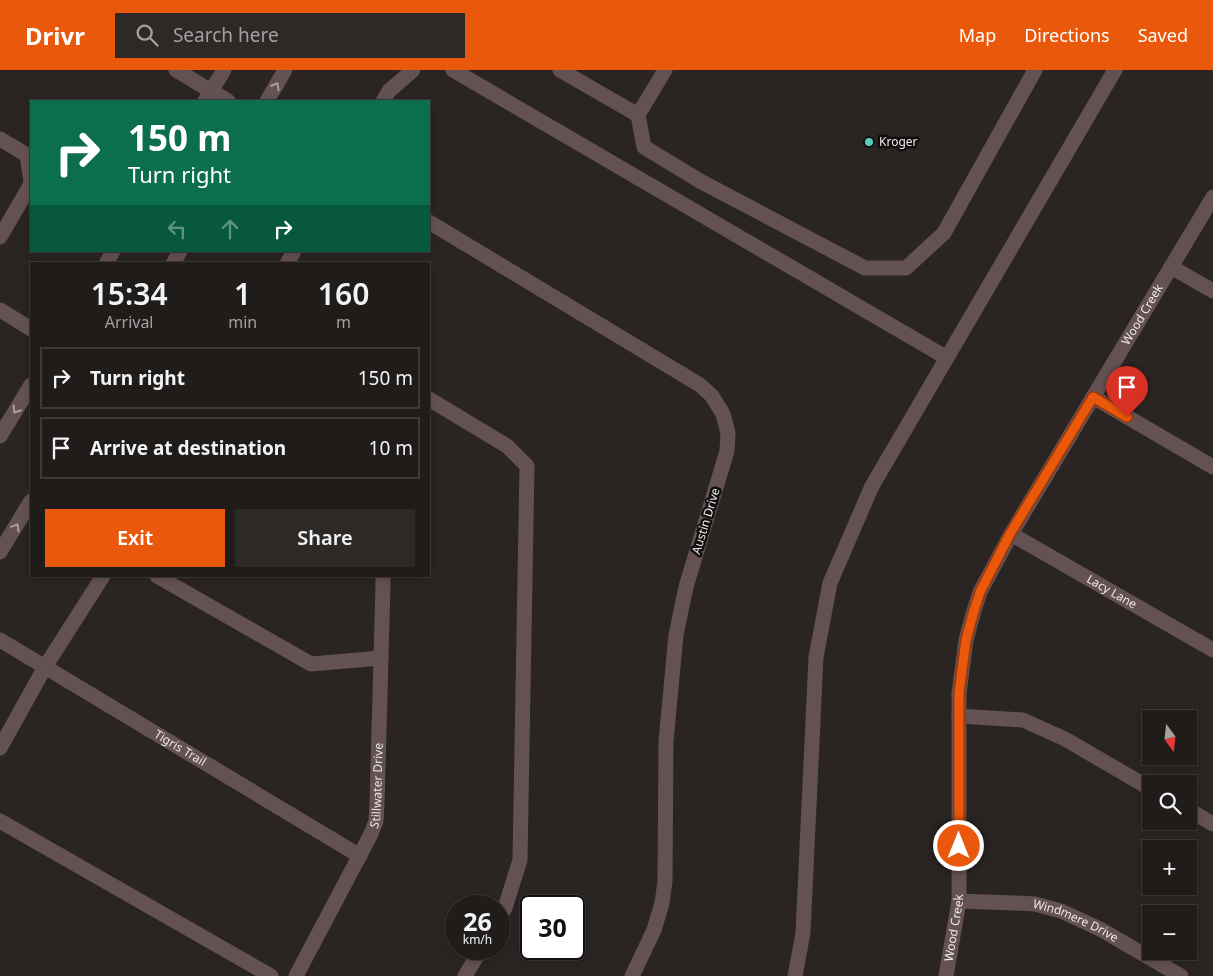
<!DOCTYPE html>
<html lang="en">
<head>
<meta charset="utf-8">
<style>
	:root { --surface:#201c1a; --page:#2d2927; --text:#f1f3f6; --muted:#a2a1a2; --line:#3d3a39; --accent:#ea580c }
	body { margin:0; font-family:"Noto Sans",sans-serif; background:var(--page); color:var(--text); height:100vh; display:flex; flex-direction:column; font-size:19px; white-space:nowrap }
	* { box-sizing:border-box; margin:0 }
	p { font-size:16px; color:var(--muted) }
	.icon { flex:none; width:28px; height:28px; fill:none; stroke:currentColor; stroke-width:2; stroke-linecap:round; stroke-linejoin:round }
	.map { position:relative; flex:1; overflow:hidden }
	.details { position:absolute; left:30px; top:192px; width:400px; height:315px; display:flex; flex-direction:column; background:var(--surface); border-radius:0px; box-shadow:0 2px 8px #0003,0 0 0 1px var(--line) }
	.details>* { flex:none }
	.hud { position:absolute; left:30px; top:30px; width:400px; height:152px; border-radius:0px; box-shadow:0 2px 8px #0003,0 0 0 1px var(--line); background:#0b6e4f; color:#fff; overflow:hidden }
	.needle { width:32px; rotate:165deg }
	.buttons { position:absolute; left:1142px; top:640px; display:grid; gap:10px }
	.buttons a { display:grid; place-items:center; width:55px; height:55px; border-radius:0px; background:var(--surface); box-shadow:0 2px 8px #0003,0 0 0 1px var(--line); font-size:25px }
	.speed { position:absolute; left:445px; top:825px; display:flex; gap:10px; font-size:25px; font-weight:700; text-align:center }
	.speed>* { display:grid; place-content:center; width:65px; height:65px; border-radius:50%; background:var(--surface); box-shadow:0 2px 8px #0003,0 0 0 1px var(--line); line-height:1 }
	.speed small { font-size:12px; font-weight:400 }
	.speed .limit { border:2px solid #111; border-radius:8px; background:#fff; color:#111 }
	.pin { position:absolute; display:grid; place-items:center; width:42px; height:42px; color:#fff; margin:-51px -21px; border-radius:50% 50% 50% 0; rotate:-45deg; box-shadow:0 0 5px #0007 }
	.pin .icon { rotate:45deg }
	.me { position:absolute; width:55px; margin:-28px; rotate:0deg; stroke-linejoin:round; filter:drop-shadow(0 0 4px #0008) }
	.turn { display:flex; align-items:center; gap:18px; height:105px; padding:0 15px; font-size:22px }
	.turn .icon { width:65px; height:65px; stroke-width:2.5 }
	.turn b { display:block; font-size:35px; line-height:42px }
	.lanes { display:flex; align-items:center; height:48px; padding:0 15px; background:#0003; justify-content:center; gap:25px; direction:ltr }
	.lanes .off { opacity:.35 }
	.eta { display:flex; justify-content:space-evenly; align-items:center; height:85px; text-align:center }
	.eta b { font-size:30px; font-weight:600; line-height:35px }
	.action { display:flex; gap:10px; margin-top:auto; padding:10px 15px }
	.action a { flex:1; height:58px; border-radius:0px; background:var(--accent); color:#fff; font-size:20px; font-weight:600; line-height:58px; text-align:center }
	.action a+a { background:var(--page); color:var(--text) }
	ul { padding:0; list-style:none }
	li { display:flex; align-items:center; gap:15px; height:62px; margin:0 10px 8px; padding:0 5px; border:2px solid var(--line); border-radius:0px }
	li div { flex:1 }
	li b { display:block; font-size:19px }
	li em { font-style:normal }
	header { display:flex; align-items:center; gap:30px; box-sizing:border-box; height:70px; padding:0 25px; background:var(--accent); color:#fff }
	header strong { font-size:24px }
	nav { display:flex; gap:28px; margin-inline-start:auto; font-size:18px }
	.search { width:350px; height:45px; background:var(--page); display:flex; align-items:center; gap:12px; box-sizing:border-box; padding:0 18px; border-radius:0px; color:var(--muted); font-size:19px }
	.map>svg:first-child { display:block }
	.lines { fill:none; stroke-linecap:round; stroke-linejoin:round }
	.minor { stroke:#645154; stroke-width:15 }
	.oneway { stroke:#a89c9e }
	.route-casing { stroke:#983908; stroke-width:12 }
	.route { stroke:#ea580c; stroke-width:9 }
	.poi-dot { fill:#5acebd; stroke:#110f0e; stroke-width:2 }
	.labels { text-anchor:middle; stroke-width:5; stroke-linejoin:round; paint-order:stroke }
	.poi-label { font-size:12px; fill:#ece8e7; stroke:#110f0e; text-anchor:start }
	.street-label { font-size:12px; fill:#ece8e7; stroke:#110f0e }
</style>
</head>
<body>
<header>
<strong>Drivr</strong>
<div class="search"><svg class="icon" aria-label="search" viewBox="0 0 24 24"><circle cx="10" cy="10" r="6"/><path d="M15 15l6 6"/></svg>Search here</div>
<nav><a>Map</a><a>Directions</a><a>Saved</a></nav>
</header>
<div class="map">
<svg width="1213" height="906" viewBox="0 0 1213 906">
	<rect width="100%" height="100%" fill="#2a2523"/>
	<g class="lines">
		<g class="minor">
			<polyline points="176,0 228,31"/>
			<polyline points="453,0 947,288"/>
			<polyline points="560,0 638,45 665,0"/>
			<polyline points="205,31 224,0"/>
			<polyline points="267,31 285,0"/>
			<polyline points="383,31 389,21 413,0"/>
			<polyline points="638,45 644,77 700,111 865,198 906,198 944,163 1035,0"/>
			<polyline points="0,69 27,85 31,112"/>
			<polyline points="429,152 700,315 712,326 723,344 728,363 727,381 686,517 676,565 666,671 665,811 662,833 654,860 632,906"/>
			<polyline points="0,167 31,114"/>
			<polyline points="106,194 113,181"/>
			<polyline points="173,194 180,181"/>
			<polyline points="287,194 294,181"/>
			<polyline points="1171,197 1213,221"/>
			<polyline points="0,240 31,259"/>
			<polyline points="1093,327 1213,397"/>
			<polyline points="429,329 507,376 527,396 520,790 505,838 499,848"/>
			<polyline points="0,366 31,315"/>
			<path id="s1" d="M 1011,464 L 1213,580"/>
			<polyline points="0,482 31,431"/>
			<polyline points="157,506 311,594 381,588"/>
			<path id="s2" d="M 0,570 L 360,786"/>
			<polyline points="959,646 1023,650 1065,669 1151,719"/>
			<polyline points="0,678 45,597 103,506"/>
			<polyline points="1189,740 1213,754"/>
			<polyline points="0,751 271,906"/>
			<path id="s3" d="M 959,831 L 1014,833 L 1035,834 L 1061,841 L 1100,859 L 1181,906"/>
			<path id="s4" d="M 296,906 L 371,764 L 376,751 L 377,734 L 383,514 L 383,506"/>
			<polyline points="465,906 481,879"/>
			<polyline points="795,906 803,863 816,587 830,513 872,416 1115,0"/>
			<path id="s5" d="M 946,906 L 959,831 L 959,623 L 966,570 L 973,544 L 980,522 L 1011,464 L 1213,127"/>
		</g>
	</g>
	<defs><path id="oneway-chevron" d="M-2-3.5L2.5 0L-2 3.5" fill="none" stroke-width="1.6" stroke-linecap="round" stroke-linejoin="round" transform="scale(1.25)"/></defs>
	<g class="oneway">
		<use href="#oneway-chevron" transform="translate(276 16) rotate(-60)"/>
		<use href="#oneway-chevron" transform="translate(16 340) rotate(122)"/>
		<use href="#oneway-chevron" transform="translate(16 457) rotate(-59)"/>
	</g>
	<g class="lines">
		<g class="route-casing">
			<polyline id="route" points="959,776 959,623 966,570 973,544 980,522 1010,464 1093,327 1127,347"/>
		</g>
		<use href="#route" class="route"/>
	</g>
	<circle class="poi-dot" cx="869" cy="72" r="5"/>
	<g class="labels">
		<g class="poi-label">
			<text x="879" y="76">Kroger</text>
		</g>
		<g class="street-label">
			<text dy="4" stroke="none"><textPath href="#s5" startOffset="709">Wood Creek</textPath></text>
			<text transform="translate(706 451) rotate(-73)" y="4">Austin Drive</text>
			<text dy="4" stroke="none"><textPath href="#s1" startOffset="116">Lacy Lane</textPath></text>
			<text dy="4" stroke="none"><textPath href="#s2" startOffset="210">Tigris Trail</textPath></text>
			<text dy="4" stroke="none"><textPath href="#s4" startOffset="210">Stillwater Drive</textPath></text>
			<text dy="4" stroke="none"><textPath href="#s3" startOffset="120">Windmere Drive</textPath></text>
			<text dy="4" stroke="none"><textPath href="#s5" startOffset="49">Wood Creek</textPath></text>
		</g>
	</g>
</svg>
<div class="buttons">
<a><svg class="needle" viewBox="-14 -14 28 28"><path d="M0-13l5 13h-10z" fill="#e53935"/><path d="M0 13l5-13h-10z" fill="#a2a1a2"/></svg></a>
<a><svg class="icon" aria-label="search" viewBox="0 0 24 24"><circle cx="10" cy="10" r="6"/><path d="M15 15l6 6"/></svg></a>
<a>+</a>
<a>−</a>
</div>
<div class="speed"><div>26<small>km/h</small></div><div class="limit">30</div></div>
<div class="pin" style="left:1127px;top:347px;background:#d93025"><svg class="icon" aria-label="arrive" viewBox="0 0 24 24"><path d="M6 21V4h12l-3 4 3 4H6"/></svg></div>
<svg class="me" style="left:959px;top:776px" viewBox="-20 -20 40 40"><circle r="17" fill="#ea580c" stroke="#fff" stroke-width="3"/><path d="M0-11L8 9 0 5-8 9z" fill="#fff"/></svg>
<div class="hud">
<div class="turn"><svg class="icon" aria-label="right" viewBox="0 0 24 24"><path d="M7 20v-9h11M14 6l5 5-5 5"/></svg><div><b>150 m</b>Turn right</div></div>
<div class="lanes"><svg class="icon off" aria-label="left" viewBox="0 0 24 24"><path d="M17 20v-9H6M10 6l-5 5 5 5"/></svg><svg class="icon off" aria-label="ahead" viewBox="0 0 24 24"><path d="M12 20V5M6 11l6-6 6 6"/></svg><svg class="icon" aria-label="right" viewBox="0 0 24 24"><path d="M7 20v-9h11M14 6l5 5-5 5"/></svg></div>
</div>
<section class="details">
<div class="eta">
<div><b>15:34</b><p>Arrival</p></div>
<div><b>1</b><p>min</p></div>
<div><b>160</b><p>m</p></div>
</div>
<ul>
<li><svg class="icon" aria-label="right" viewBox="0 0 24 24"><path d="M7 20v-9h11M14 6l5 5-5 5"/></svg><div><b>Turn right</b></div><em>150 m</em></li>
<li><svg class="icon" aria-label="arrive" viewBox="0 0 24 24"><path d="M6 21V4h12l-3 4 3 4H6"/></svg><div><b>Arrive at destination</b></div><em>10 m</em></li>
</ul>
<div class="action"><a>Exit</a><a>Share</a></div>
</section>
</div>
</body>
</html>
